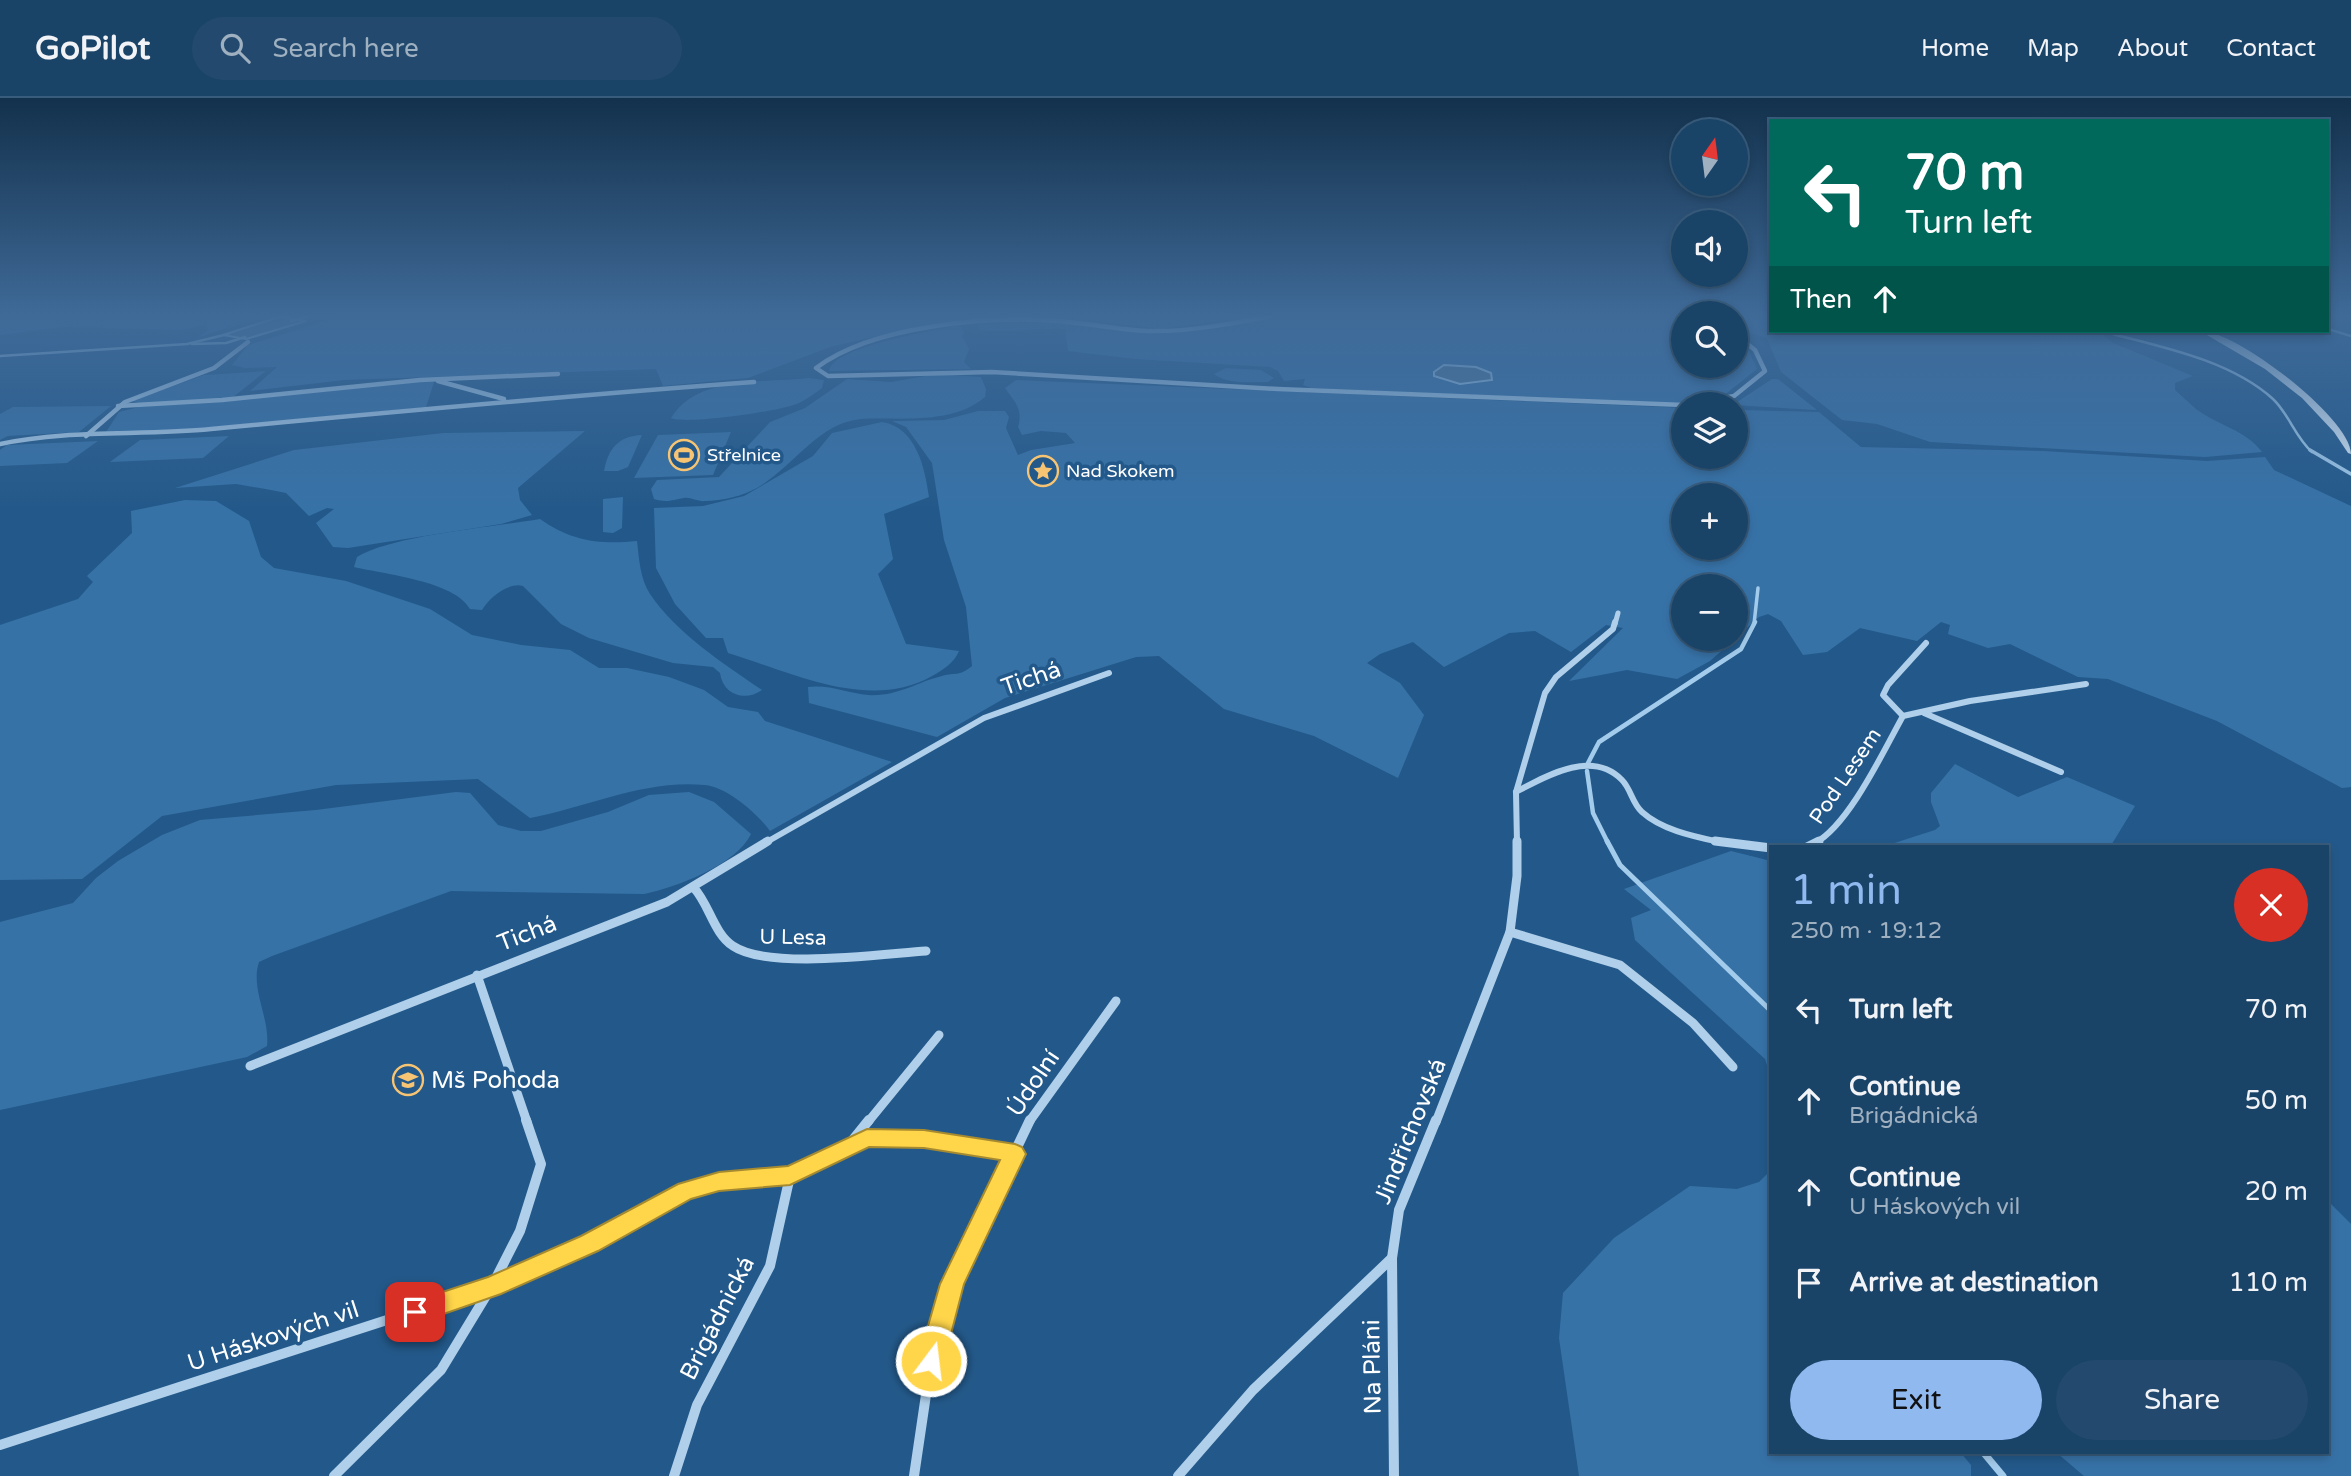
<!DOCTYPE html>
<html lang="en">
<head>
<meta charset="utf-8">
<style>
	:root { --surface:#1a4368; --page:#234a6e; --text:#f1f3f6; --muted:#9fb0c0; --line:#385c7c; --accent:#90b9f0 }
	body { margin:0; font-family:"Varela Round",sans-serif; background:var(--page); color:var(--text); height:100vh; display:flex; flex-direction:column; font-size:26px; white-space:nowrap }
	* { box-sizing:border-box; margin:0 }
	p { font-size:23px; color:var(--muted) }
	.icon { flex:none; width:38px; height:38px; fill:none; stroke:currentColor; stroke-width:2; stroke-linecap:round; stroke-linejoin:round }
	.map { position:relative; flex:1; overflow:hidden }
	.sheet { position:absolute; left:1769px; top:747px; width:560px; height:609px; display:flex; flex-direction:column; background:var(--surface); border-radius:0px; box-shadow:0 4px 10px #0003,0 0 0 2px var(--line) }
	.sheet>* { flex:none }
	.top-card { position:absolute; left:1769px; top:21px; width:560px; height:214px; border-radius:0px; box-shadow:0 4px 10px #0003,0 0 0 2px var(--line); background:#00695c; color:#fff; overflow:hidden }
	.needle { width:46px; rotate:14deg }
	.controls { position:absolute; left:1671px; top:21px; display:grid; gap:14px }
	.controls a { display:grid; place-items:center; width:77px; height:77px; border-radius:50%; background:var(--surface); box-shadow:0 4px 10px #0003,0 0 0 2px var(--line); font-size:35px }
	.pin { position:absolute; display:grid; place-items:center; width:60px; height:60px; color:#fff; margin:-30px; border-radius:14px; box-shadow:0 4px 10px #0006 }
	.me { position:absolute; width:77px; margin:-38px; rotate:15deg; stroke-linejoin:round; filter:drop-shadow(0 0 5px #0008) }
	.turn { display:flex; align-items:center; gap:24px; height:147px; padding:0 21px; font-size:32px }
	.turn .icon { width:91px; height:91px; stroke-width:2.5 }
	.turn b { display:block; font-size:49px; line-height:60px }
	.then { display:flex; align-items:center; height:66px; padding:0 21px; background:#0003; gap:14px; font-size:26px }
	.round { display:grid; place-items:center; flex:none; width:74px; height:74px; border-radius:37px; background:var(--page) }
	.head { display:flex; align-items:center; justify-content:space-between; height:119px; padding:0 21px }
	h1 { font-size:42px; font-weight:600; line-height:52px; color:var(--accent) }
	.action { display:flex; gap:14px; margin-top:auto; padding:14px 21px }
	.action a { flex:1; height:80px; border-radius:42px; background:var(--accent); color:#111; font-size:28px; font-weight:600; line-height:80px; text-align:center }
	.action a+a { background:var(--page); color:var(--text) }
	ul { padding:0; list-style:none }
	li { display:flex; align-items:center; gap:21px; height:91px; padding:0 21px }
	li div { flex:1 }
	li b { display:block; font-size:26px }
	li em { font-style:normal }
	header { display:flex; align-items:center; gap:42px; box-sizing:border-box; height:98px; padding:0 35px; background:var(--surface); border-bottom:2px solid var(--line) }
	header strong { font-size:33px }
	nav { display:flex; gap:38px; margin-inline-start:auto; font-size:24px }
	.search { width:490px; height:63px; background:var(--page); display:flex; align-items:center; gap:18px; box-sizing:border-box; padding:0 24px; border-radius:38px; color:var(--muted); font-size:26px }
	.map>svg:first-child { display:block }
	.green { fill:#3772a7; fill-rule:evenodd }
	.water { fill:#4f7597; stroke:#a3cbeb; stroke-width:2 }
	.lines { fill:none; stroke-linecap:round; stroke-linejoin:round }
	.stream-far4 { stroke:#a3cbeb; stroke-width:2.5 }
	.stream-far3 { stroke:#a3cbeb; stroke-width:3.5 }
	.stream-far2 { stroke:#a3cbeb; stroke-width:4.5 }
	.stream-far1 { stroke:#a3cbeb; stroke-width:5 }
	.stream { stroke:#a3cbeb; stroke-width:7 }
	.street-far4 { stroke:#afcfea; stroke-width:4.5 }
	.street-far3 { stroke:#afcfea; stroke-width:5 }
	.street-far2 { stroke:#afcfea; stroke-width:6 }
	.street-far1 { stroke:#afcfea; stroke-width:9 }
	.street { stroke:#afcfea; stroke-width:10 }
	.secondary { fill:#daeaf8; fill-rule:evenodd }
	.route { fill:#ffd54a; stroke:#a68a30; stroke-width:2 }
	.labels { text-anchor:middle; stroke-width:7; stroke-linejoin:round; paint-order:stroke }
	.far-poi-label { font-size:18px; fill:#fff; stroke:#23598a; text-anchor:start }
	.street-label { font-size:21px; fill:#fff; stroke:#23598a }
	.near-street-label { font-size:24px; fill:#fff; stroke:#23598a }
	.near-poi-label { font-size:24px; fill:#fff; stroke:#23598a; text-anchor:start }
</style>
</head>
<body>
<header>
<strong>GoPilot</strong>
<div class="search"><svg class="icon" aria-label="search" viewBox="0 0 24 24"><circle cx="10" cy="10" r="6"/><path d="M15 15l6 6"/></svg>Search here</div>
<nav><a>Home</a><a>Map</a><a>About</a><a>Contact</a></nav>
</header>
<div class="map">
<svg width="2351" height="1378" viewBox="0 0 2351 1378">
	<rect width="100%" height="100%" fill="#23598a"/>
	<g class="green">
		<polygon points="0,218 266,218 199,239 208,232 206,227 180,232 64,229 0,237"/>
		<polygon points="341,218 1058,218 935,225 830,249 748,280 663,288 656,271 344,282 250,293 277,269 245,270 232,267 248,247"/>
		<polygon points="1059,218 1251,218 1162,231"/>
		<path d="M 1282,218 L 1670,218 L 1683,222 L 1684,268 L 1736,268 L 1736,243 L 1748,251 L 1757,271 L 1723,298 L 1684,306 L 1311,290 L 1303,287 L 1305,281 L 1284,283 L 1278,273 L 1270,269 L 1136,261 L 1068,253 L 1065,231 C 1036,229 1008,236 979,232 L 978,226 L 1058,224 L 1163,235 L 1214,231 Z"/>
		<path d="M 1736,218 L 1771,218 L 1771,233 L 2098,233 L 2113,245 L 2193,278 L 2175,285 L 2175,292 C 2182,298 2189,305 2196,311 C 2219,328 2246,332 2262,354 L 2205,359 L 1930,344 L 1877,326 L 1842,322 L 1781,274 L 1767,240 L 1736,231 Z"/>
		<path d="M 955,228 L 962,229 L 964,235 L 962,238 L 969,251 L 964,264 L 971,271 L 829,273 C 834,248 930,234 955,228 Z"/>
		<path d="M 1226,270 L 1261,272 L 1274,280 L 1268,284 C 1251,284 1228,287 1214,276 Z"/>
		<polygon points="266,273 232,300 140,305 132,303 204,277"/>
		<path d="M 937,276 L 981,279 L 986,291 L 985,299 C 952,327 901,319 861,321 C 818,325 793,369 757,390 C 742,398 722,403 705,403 C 698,404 691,399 684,400 C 672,402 667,405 654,401 L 651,391 L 657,382 L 719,379 L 770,324 L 805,310 L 847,281 L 891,284 Z"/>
		<path d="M 809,280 L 824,282 L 822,290 C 815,295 807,301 799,305 C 782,313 686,327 671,320 C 697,277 765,285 809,280 Z"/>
		<polygon points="1772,281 1778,281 1817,312 1717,306 1737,304"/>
		<path d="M 1016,282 L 1683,310 L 1684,359 L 1736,359 L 1736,312 L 1819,314 L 1861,349 L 2043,353 L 2207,363 L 2265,359 L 2274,372 L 2351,408 L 2351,689 L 2342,690 L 2217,623 L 2108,581 L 2078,579 L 2010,546 L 1988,550 L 1948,536 L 1950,527 L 1941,524 L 1917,543 L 1860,530 L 1827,554 L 1803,557 L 1781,523 L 1768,516 L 1759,519 L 1736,540 L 1736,488 L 1684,488 L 1684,541 L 1735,541 L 1710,563 L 1677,581 L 1627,572 L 1569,583 L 1623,530 L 1606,527 L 1571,554 L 1535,533 L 1509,535 L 1444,569 L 1413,544 L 1380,556 L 1367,565 L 1400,585 L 1424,617 L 1398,680 L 1314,638 L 1224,611 L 1159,558 L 1136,559 L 1005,600 L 937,639 L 809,605 L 808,589 C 828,586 848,595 868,597 C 897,599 917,584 942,578 C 957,574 958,579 972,568 L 966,509 L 944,442 L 932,365 L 906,329 L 892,323 L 944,322 L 978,313 L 1005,313 L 1009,319 L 1006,330 L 1018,357 L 1031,352 L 1075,345 L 1066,335 L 1041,333 L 1022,337 L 1018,329 C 1023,312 1016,305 1005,290 ZM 1684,397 L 1736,397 L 1736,450 L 1684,450 Z"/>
		<polygon points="422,283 434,284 426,309 192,331 106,334 119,314 139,309"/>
		<polygon points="111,308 79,334 8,338 0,342 0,316 13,309"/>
		<path d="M 882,324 C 916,329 925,370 929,399 L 884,416 L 893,461 L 878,476 L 906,546 L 959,553 C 954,565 943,572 932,578 C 868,614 791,574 728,555 L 723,540 L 706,540 L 675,506 L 656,470 L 654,410 L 703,408 L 744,398 L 813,358 L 832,335 Z"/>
		<polygon points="585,333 518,390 520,402 532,417 501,426 348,450 333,449 316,425 334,411 327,410 309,418 286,395 271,392 236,386 175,390 294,352 443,335"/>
		<polygon points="731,334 713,377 634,380 658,337"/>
		<path d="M 642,337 L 628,369 L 618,373 L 604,373 C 608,351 618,338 642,337 Z"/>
		<polygon points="229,338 203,360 110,364 140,342"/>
		<polygon points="98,343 67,365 0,368 0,352 7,347"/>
		<polygon points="623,399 622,430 613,435 603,434 603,401"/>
		<path d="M 185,402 L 216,403 L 249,423 L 261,459 L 274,470 L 346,483 L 430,511 L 472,537 L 521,547 L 570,552 L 599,570 L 627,570 L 669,579 L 704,592 L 728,609 L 758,614 L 765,623 L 892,664 L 770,733 C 758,716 727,689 705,687 C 645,681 588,709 530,720 L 478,681 L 336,687 L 162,718 L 82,781 L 0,782 L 0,527 L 78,501 L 93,484 L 87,478 L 132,435 L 131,413 Z"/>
		<path d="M 540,421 C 571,443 600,447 637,443 C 639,460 640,481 650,496 C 675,534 725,567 762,592 C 745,604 723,597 720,575 L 713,569 L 673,565 L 589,540 L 561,526 L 523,488 C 508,484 489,500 482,512 L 470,511 C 455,483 383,476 354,469 L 357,459 C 393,437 494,429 540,421 Z"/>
		<polygon points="1955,666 2018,699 2067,679 2135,708 2110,749 1882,749 1935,732 1940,728 1931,704 1931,695"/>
		<path d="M 456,694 L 470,695 L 498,727 L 521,733 L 541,733 L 608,714 L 649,697 L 689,694 L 714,704 L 751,736 C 736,767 677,789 644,796 L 451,793 L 272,858 L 259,864 C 250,890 270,920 267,948 L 247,959 L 0,1012 L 0,824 L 73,805 L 96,780 L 118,763 L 162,737 L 200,722 L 316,712 Z"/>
		<polygon points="1731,753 1771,763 1771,980 1765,961 1635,842 1631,820 1651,812 1624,791"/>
		<polygon points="1771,1072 1771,1354 1961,1355 1971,1367 1971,1378 1579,1378 1559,1240 1563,1195 1614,1140 1690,1088 1737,1091 1759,1084"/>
		<polygon points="2328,1103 2351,1126 2351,1378 2084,1378 2057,1355 2328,1354"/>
	</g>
	<g class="water">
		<polygon points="279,219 306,223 246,241 223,237"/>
		<polygon points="1444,267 1476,269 1491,275 1492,282 1460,286 1434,278 1434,274"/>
	</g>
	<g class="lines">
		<g class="stream-far4">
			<polyline points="291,223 310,218"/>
			<polyline points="2328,231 2351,238"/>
			<path d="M 2101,233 C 2157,248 2229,261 2273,301 C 2289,316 2295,339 2312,354"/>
			<polyline points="192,246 226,245 245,239"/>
			<polyline points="0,258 187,246 228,236"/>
		</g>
		<g class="stream-far3">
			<polyline points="2310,352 2351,376"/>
			<polyline points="1754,526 1758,490"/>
		</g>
		<g class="stream-far2">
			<polyline points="1588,665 1599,644 1741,551 1755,524"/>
			<polyline points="1587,673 1593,715 1608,745"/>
		</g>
		<polyline class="stream-far1" points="1607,743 1620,767 1771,913"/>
		<polyline class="stream" points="1983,1354 2003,1378"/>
		<g class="street-far4">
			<path d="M 1270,218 C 1230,226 1189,234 1148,233 C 1118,232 1088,225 1058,223 C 989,218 873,227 816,270 L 828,278 L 992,274 L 1278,291 L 1684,307"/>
			<polyline points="1679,218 1684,219"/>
			<polyline points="438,283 504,301"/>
			<polyline points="1694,306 1734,298 1765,273 1755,252 1736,237"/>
			<polyline points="118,308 222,302 420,282 558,276"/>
			<polyline points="86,338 125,304 214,270 248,244"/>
			<path d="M 0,346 C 68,331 141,338 211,331 C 392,314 573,297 754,284"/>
		</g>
		<polyline class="street-far3" points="1615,526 1618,515"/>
		<g class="street-far2">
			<polyline points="1924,615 2061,674"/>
			<polyline points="1903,618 1883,597 1888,587 1926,545"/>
			<path d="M 1516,694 C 1546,678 1592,651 1622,682 C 1631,691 1632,705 1642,714 C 1663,733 1697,739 1724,745"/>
			<polyline points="765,745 984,620 1109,575"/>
			<polyline points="1517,745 1516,694 1545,595 1556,579 1613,531 1615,524"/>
			<path d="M 1815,745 C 1849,727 1884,652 1903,618 L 1970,603 L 2086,586"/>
		</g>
		<g class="street-far1">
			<polyline points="1715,743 1771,750"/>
			<polyline points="1807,749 1819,743"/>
			<path d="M 694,790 C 709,806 714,836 733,848 C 768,872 882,856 926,853"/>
			<polyline points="1510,834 1620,867 1693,925 1733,969"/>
			<polyline points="477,877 527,1024"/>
			<polyline points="250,968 667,804 768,743"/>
			<polyline points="868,1024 939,937"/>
			<polyline points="1029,1024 1116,903"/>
			<polyline points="1436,1024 1510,834 1517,778 1517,743"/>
		</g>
		<g class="street">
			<path d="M 850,1047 C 905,1030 960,1045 1015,1056"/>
			<polyline points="0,1347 492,1188 589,1145 686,1093 720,1084 790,1078 848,1048 869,1022"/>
			<polyline points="334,1378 441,1272 492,1188 520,1133 541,1066 526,1022"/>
			<polyline points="674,1378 697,1307 770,1168 790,1078"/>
			<polyline points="914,1378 931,1263 952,1186 1030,1022"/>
			<polyline points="1178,1378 1253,1292 1391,1161"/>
			<polyline points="1394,1378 1392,1160 1399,1112 1436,1022"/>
		</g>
		<path class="secondary" d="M 2200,233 C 2234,231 2351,320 2351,356 L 2348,355 L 2334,334 L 2302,300 L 2265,271 Z"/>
	</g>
	<linearGradient id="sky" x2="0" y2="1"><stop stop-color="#13314c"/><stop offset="0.53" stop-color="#3f6a98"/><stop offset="1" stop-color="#3f6a98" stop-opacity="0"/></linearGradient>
	<rect width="2351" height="411" fill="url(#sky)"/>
	<polygon class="route" points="867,1031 924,1032 1015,1046 1022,1049 1026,1056 964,1186 944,1263 940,1271 931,1275 922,1271 918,1263 940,1186 1000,1062 924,1050 869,1049 790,1087 719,1093 691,1101 598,1153 501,1196 415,1226 406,1222 403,1214 406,1206 488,1179 581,1138 678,1086 719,1074 788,1068"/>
	<defs>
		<g id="stadium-ring" transform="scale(1.575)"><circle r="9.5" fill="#23598a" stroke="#f6c472" stroke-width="1.5"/><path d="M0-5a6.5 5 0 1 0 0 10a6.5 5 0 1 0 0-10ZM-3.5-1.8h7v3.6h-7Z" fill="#f6c472"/></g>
		<g id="sight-ring" transform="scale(1.575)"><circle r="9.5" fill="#23598a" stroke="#f6c472" stroke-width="1.5"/><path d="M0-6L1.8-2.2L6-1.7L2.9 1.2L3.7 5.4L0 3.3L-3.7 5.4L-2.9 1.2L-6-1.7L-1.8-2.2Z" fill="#f6c472"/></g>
		<g id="school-ring" transform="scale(1.575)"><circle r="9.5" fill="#23598a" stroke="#f6c472" stroke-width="1.5"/><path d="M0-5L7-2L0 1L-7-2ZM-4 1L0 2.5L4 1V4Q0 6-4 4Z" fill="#f6c472"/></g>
	</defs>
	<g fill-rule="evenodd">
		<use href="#stadium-ring" x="684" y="357"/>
		<use href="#sight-ring" x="1043" y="373"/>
		<use href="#school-ring" x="408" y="982"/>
	</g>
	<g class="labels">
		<g class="far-poi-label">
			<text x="707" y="363">Střelnice</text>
			<text x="1066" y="379">Nad Skokem</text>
		</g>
		<g class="street-label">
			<text transform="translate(1845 678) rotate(-56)" y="7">Pod Lesem</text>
			<text transform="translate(793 839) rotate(1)" y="7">U Lesa</text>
		</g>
		<g class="near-street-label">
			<text transform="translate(1031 580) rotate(-19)" y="8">Tichá</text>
			<text transform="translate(527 835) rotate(-21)" y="8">Tichá</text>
			<text transform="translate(1033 985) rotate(-56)" y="8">Údolní</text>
			<text transform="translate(1410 1033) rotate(-68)" y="8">Jindřichovská</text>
			<text transform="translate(717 1220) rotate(-63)" y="8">Brigádnická</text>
			<text transform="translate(273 1238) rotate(-18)" y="8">U Háskových vil</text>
			<text transform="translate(1372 1269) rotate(-91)" y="8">Na Pláni</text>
		</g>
		<g class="near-poi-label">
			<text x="431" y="990">Mš Pohoda</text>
		</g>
	</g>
</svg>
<div class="controls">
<a><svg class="needle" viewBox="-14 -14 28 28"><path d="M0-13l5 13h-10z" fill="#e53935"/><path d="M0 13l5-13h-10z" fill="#9fb0c0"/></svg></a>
<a><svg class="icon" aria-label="sound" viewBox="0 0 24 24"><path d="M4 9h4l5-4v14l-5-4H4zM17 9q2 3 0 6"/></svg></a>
<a><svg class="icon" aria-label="search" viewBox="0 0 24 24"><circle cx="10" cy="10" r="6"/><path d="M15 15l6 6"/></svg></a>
<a><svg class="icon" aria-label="layers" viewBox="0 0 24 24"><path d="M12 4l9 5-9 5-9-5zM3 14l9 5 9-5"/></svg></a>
<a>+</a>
<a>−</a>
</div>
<div class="pin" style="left:415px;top:1214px;background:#d93025"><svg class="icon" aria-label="arrive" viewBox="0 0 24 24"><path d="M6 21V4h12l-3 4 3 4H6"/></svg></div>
<svg class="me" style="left:931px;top:1263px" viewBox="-20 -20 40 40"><circle r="17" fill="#ffd54a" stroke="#fff" stroke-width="3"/><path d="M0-11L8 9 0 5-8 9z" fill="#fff"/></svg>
<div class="top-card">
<div class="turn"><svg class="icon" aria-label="left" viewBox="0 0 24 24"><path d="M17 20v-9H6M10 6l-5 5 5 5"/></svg><div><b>70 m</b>Turn left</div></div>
<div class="then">Then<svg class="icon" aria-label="ahead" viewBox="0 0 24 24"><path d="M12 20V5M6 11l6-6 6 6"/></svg></div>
</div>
<section class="sheet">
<div class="head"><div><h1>1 min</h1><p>250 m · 19:12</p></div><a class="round" style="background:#d93025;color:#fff"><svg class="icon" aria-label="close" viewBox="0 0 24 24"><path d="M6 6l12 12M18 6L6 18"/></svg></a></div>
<ul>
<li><svg class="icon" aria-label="left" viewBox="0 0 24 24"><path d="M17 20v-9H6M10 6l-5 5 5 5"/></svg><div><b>Turn left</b></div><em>70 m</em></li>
<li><svg class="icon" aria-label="ahead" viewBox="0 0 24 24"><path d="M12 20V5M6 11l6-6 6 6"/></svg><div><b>Continue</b><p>Brigádnická</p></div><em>50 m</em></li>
<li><svg class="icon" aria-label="ahead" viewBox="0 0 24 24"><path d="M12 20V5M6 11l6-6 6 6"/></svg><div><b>Continue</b><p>U Háskových vil</p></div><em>20 m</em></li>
<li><svg class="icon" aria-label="arrive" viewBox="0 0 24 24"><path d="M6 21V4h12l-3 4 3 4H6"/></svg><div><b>Arrive at destination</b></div><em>110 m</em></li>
</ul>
<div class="action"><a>Exit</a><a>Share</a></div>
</section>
</div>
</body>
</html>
